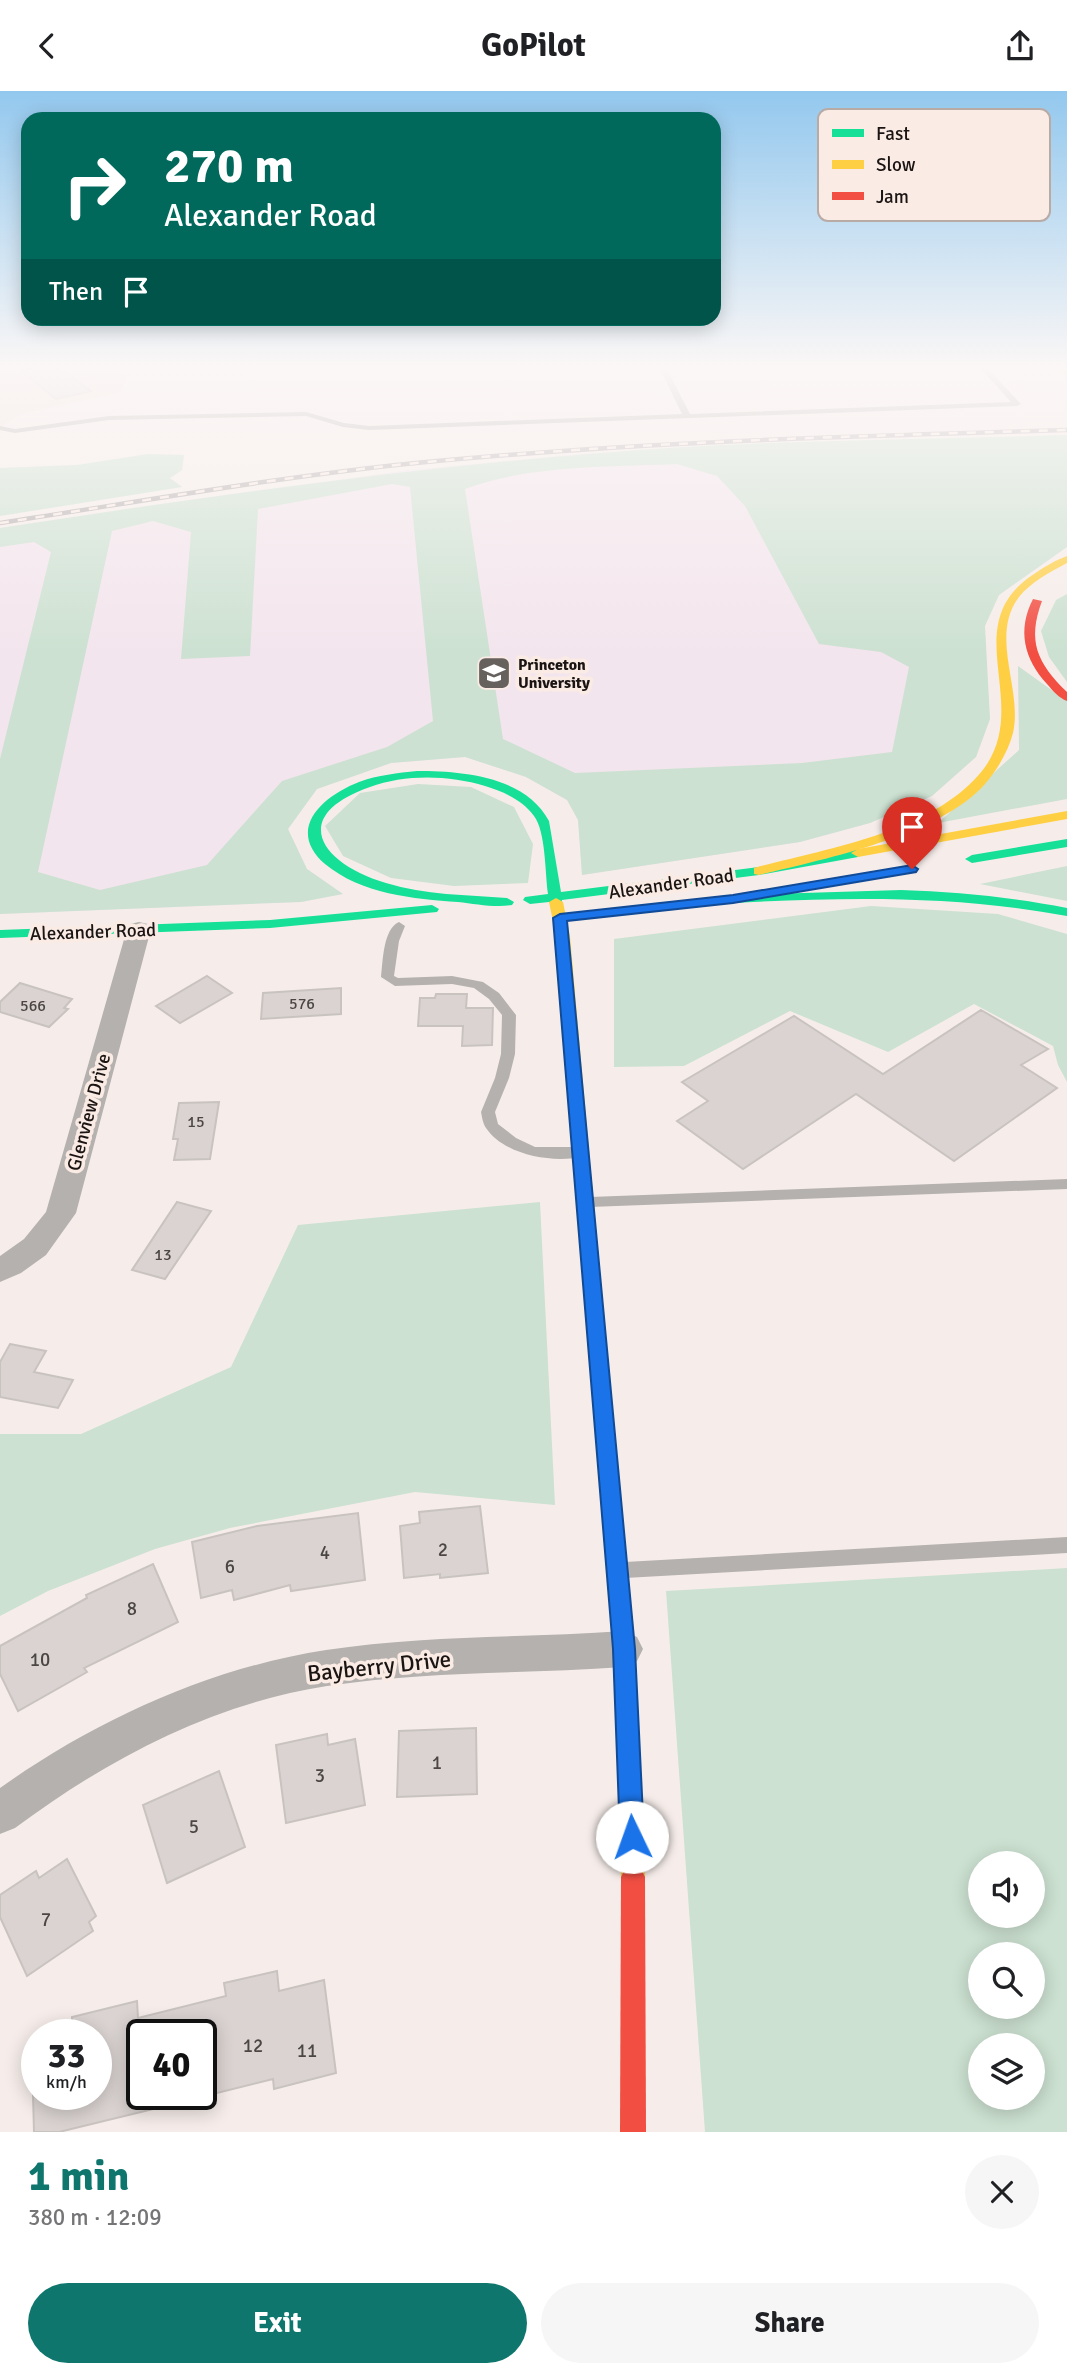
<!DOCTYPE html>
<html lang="en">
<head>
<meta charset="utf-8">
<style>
	:root { --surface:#fff; --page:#f6f6f6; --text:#202124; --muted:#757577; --accent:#0f766e }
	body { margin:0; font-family:Signika,sans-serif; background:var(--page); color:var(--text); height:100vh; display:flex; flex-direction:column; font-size:26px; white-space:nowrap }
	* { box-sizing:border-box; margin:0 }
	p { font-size:23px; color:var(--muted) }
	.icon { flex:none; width:38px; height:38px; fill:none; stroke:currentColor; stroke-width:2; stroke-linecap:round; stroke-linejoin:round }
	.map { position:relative; height:2041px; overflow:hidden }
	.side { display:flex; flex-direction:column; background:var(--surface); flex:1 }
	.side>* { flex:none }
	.hud { position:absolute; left:21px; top:21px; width:700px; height:214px; border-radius:21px; box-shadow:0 4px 18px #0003; background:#00695c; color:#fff; overflow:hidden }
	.buttons { position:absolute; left:968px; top:1760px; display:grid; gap:14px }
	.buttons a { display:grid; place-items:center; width:77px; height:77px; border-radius:50%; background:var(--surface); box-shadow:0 4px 18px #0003; font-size:35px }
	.speed { position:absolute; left:21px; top:1928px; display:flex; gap:14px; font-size:35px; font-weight:700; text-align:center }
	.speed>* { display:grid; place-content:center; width:91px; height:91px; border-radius:50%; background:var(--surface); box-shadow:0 4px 18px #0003; line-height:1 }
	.speed small { font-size:18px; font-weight:400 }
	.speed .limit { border:4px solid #111; border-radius:10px; background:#fff; color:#111 }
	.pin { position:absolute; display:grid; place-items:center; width:60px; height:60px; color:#fff; margin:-72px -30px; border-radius:50% 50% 50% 0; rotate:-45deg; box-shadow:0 0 7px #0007 }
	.pin .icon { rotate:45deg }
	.me { position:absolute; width:77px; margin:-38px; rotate:357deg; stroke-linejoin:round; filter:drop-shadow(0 0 5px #0008) }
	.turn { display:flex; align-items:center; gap:24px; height:147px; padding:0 28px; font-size:32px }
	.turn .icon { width:91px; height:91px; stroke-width:2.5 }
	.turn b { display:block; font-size:49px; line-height:60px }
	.then { display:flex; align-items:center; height:66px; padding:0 28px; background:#0003; gap:14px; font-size:26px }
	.round { display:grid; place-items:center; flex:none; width:74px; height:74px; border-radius:37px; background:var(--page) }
	.summary { display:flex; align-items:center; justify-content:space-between; height:119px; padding:0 28px }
	h1 { font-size:42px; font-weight:700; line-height:52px; color:var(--accent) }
	.primary-button { display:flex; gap:14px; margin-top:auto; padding:14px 28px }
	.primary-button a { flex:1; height:80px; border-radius:42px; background:var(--accent); color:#fff; font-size:28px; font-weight:700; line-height:80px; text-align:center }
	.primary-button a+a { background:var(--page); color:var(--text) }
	header { display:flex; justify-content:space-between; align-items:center; height:91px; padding:0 28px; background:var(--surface); font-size:32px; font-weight:700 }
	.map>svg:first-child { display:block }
	.built { fill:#efdfd9 }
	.education { fill:#f3e5ed }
	.green { fill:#cce1d1; fill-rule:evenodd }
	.building { fill:#dad3d1; stroke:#c9c3c0; stroke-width:2 }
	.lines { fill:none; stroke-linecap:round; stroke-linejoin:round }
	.lane { fill:#b5b1af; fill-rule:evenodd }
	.street { fill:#b5b1af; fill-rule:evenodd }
	.fast { fill:#16e098; fill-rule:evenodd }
	.slow { fill:#ffcf43; fill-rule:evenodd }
	.jam { fill:#f24e42; fill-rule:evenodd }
	.rail-casing { stroke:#b7b2b1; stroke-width:4.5 }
	.rail { stroke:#fbebe5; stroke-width:2.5; stroke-dasharray:9; stroke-linecap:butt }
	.route { fill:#1a73e8; stroke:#114b97; stroke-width:2 }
	.labels { text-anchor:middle; stroke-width:7; stroke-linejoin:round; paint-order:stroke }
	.far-poi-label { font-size:16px; font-weight:bold; fill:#1a1513; stroke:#fbebe5; text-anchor:start }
	.number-label { font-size:16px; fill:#4b4644 }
	.street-label { font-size:19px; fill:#1a1513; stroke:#fbebe5 }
	.near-number-label { font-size:19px; fill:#4b4644 }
	.near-street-label { font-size:23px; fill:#1a1513; stroke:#fbebe5 }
	.key { fill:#fbebe5; stroke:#b8aba6; stroke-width:2 }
	.key-label { font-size:19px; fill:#1a1513 }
</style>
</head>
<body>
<header><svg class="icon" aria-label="back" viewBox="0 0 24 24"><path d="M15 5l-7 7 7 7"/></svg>GoPilot<svg class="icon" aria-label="share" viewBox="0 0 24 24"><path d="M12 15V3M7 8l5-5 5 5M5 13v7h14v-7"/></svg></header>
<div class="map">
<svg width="1067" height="2041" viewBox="0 0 1067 2041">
	<rect width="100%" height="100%" fill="#f6edea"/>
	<polygon class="built" points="0,278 129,278 121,301 21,323 0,337"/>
	<polygon class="education" points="1067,344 1067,456 999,504 984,535 990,628 976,666 932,705 870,732 800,751 582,784 578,729 567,709 526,686 465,666 391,672 317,698 288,738 307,778 343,803 301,811 0,823 0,437 408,379 591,362 805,352"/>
	<g class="green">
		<path d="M 1067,344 L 1067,456 L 999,504 L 985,535 L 990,628 L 976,666 L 932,705 L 870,732 L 800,751 L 582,784 L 578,729 L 567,709 L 526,686 L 465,666 L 391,672 L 317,698 L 288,738 L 307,778 L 343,803 L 301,811 L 0,823 L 0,668 L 51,461 L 34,451 L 0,456 L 0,437 C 195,407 391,379 588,363 C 747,349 908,349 1067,344 ZM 677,373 L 717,385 L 745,415 L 819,553 L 881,561 L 909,576 L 892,661 L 802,672 L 575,682 L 503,648 L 465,398 C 528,374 609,376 677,373 ZM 392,393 L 410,396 L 433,630 L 387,656 L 282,690 L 207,774 L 100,799 L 38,781 L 112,440 L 153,430 L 191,441 L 181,568 L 250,565 L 258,418 Z"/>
		<polygon points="148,363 184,364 182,379 170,387 182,396 0,425 0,377 77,374"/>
		<polygon points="1067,503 1067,591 1049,566 1041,540 1056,509"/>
		<polygon points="1018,575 1067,610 1067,708 938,732 1019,659"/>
		<polygon points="418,693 471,696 514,716 533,753 528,792 454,795 391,787 343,765 325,735 360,702"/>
		<polygon points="1067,775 1067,810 980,793"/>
		<polygon points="871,815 998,823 1067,843 1067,991 1058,974 1053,955 974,913 888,961 790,920 684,975 614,976 614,848"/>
		<polygon points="540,1111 555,1414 415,1401 230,1437 155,1458 48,1500 0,1525 0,1343 81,1343 231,1276 298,1134"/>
		<path d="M 1067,1477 L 1067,2041 L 705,2041 L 666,1500 ZM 980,1773 L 1032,1773 L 1032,1825 L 980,1825 ZM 980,1864 L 1032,1864 L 1032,1916 L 980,1916 ZM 980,1955 L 1032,1955 L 1032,2007 L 980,2007 Z"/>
	</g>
	<g class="building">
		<polygon points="19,278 61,278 91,300 56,308"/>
		<polygon points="207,885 232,902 180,932 156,915"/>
		<polygon points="20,892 72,908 64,917 68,918 49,936 0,921 0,911"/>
		<polygon points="341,897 341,923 261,928 263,902"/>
		<polygon points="436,903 467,903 466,917 493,917 492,954 462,955 463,935 418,935 420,907 435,907"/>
		<polygon points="981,919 1048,958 1021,974 1057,997 954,1070 856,1003 743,1078 677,1030 708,1010 682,991 794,925 883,983"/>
		<polygon points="219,1011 210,1068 174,1069 178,1048 173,1048 179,1012"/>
		<polygon points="177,1111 211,1120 165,1188 132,1179"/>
		<polygon points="10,1253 46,1260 34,1281 73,1289 58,1317 0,1306 0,1271"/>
		<polygon points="480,1415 488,1482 440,1487 440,1483 404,1487 400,1435 420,1432 419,1421"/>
		<polygon points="358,1422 365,1489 291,1500 290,1494 234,1509 232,1499 201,1507 192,1451 257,1435"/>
		<polygon points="153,1473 178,1531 84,1577 87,1581 18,1620 0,1583 0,1555 87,1507 86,1504"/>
		<polygon points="476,1637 477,1703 397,1706 399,1640"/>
		<polygon points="327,1643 328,1654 355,1648 365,1714 286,1732 276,1654"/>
		<polygon points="219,1680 245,1756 167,1792 143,1714"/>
		<polygon points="67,1768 96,1825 89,1831 93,1840 27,1885 0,1826 0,1804 36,1780 39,1787"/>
		<polygon points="277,1880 279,1900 324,1889 336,1982 274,1998 273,1988 201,2006 201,1944 142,1944 142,2004 181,2004 182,2011 59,2041 34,2041 33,2004 96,2004 96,1944 72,1944 72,1926 137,1910 138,1927 226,1905 224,1892"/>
	</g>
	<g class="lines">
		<g class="lane">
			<polygon points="660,278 667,278 690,323 1011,311 981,278 988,278 1021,313 1017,315 369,339 343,336 306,325 109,329 15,342 0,339 0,335 15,338 109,325 306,321 344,332 369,335 682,323"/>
			<path d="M 399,831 L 405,835 L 399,850 L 394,885 L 398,887 L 452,885 L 483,891 L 499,902 L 516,924 L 515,963 L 509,987 L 495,1021 L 498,1033 L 516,1047 L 535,1056 L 580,1056 L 585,1057 L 587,1061 L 585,1065 C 555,1073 505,1065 486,1037 C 483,1033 482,1026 481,1021 L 495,987 L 501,963 L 502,924 L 489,908 L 474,897 L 452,893 L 395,895 L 381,886 C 383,870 383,838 399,831 Z"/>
			<polygon points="1067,1088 1067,1098 590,1116 585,1115 583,1111 585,1107 590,1106"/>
			<polygon points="1067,1446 1067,1462 625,1487 619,1485 616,1479 619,1473 625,1471"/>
		</g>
		<g class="street">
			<polygon points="139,831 148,833 151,838 76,1122 46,1164 21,1182 0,1191 0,1165 24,1148 46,1121 127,838 130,833"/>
			<path d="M 624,1540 L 637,1546 L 643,1558 L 637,1570 L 624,1576 C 525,1583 425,1580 327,1595 C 211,1613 108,1668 15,1737 L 0,1743 L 0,1697 C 96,1629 209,1577 326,1559 C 424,1544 525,1547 624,1540 Z"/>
		</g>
		<g class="fast">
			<path d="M 417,680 C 462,680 525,685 549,730 L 561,801 L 759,776 L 858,758 L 865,762 L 858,766 L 759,784 L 562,809 L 561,814 L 556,815 L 549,811 L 530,813 L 523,809 L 525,806 L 548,803 C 545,782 546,741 534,725 C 523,709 502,700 485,695 C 449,684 405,683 370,696 C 287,725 321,773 386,792 C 425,804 467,804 507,807 L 514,811 L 512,814 C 496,817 475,813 458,811 C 414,808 361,803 325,773 C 285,738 323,705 359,691 C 378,684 398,682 417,680 Z"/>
			<polygon points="1067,748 1067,756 972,772 965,768 972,764"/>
			<path d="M 901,799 C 957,801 1012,806 1067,817 L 1067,825 C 956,804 846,806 733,812 L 726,808 L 733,804 Z"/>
			<polygon points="432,814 439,818 437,821 270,837 0,847 0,839 270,829"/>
			<polygon points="584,1087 590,1089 592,1093 620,1400 617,1406 610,1408 603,1406 600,1400 576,1093 578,1089"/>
		</g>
		<g class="slow">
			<polygon points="1059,278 1067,278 1067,284"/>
			<path d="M 1067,465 L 1067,472 C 1050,481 1031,491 1019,506 C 989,546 1023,598 1013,642 C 1008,661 997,679 985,693 C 939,745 824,768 759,784 L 754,783 L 754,777 C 824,758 922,743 974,689 C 1042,621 951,537 1034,483 C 1044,476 1056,469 1067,465 Z"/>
			<polygon points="1067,720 1067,728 858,766 851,762 858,758"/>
			<polygon points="556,807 563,811 570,845 592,1093 590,1097 578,1097 576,1093 556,845 549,811"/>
			<polygon points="610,1392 617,1394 620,1400 635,1558 645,1786 641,1794 633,1798 625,1794 621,1786 613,1558 600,1400 603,1394"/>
		</g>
		<g class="jam">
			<path d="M 1033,508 L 1042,510 C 1027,550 1037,572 1067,601 L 1067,610 C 1059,607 1053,600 1047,593 C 1024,568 1017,539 1033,508 Z"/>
			<polygon points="633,1774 641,1778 645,1786 646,2041 620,2041 621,1786 625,1778"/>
		</g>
		<g class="rail-casing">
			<path id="rail" d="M 0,432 C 138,411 277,386 416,372 C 632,351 850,345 1067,339"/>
		</g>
		<use href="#rail" class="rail"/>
	</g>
	<linearGradient id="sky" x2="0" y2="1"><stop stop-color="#93c8ee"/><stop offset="0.49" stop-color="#fbf7f6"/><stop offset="1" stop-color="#fbf7f6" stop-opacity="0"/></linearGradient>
	<rect width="1067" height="563" fill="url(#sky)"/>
	<polygon class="route" points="912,774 918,778 916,781 733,812 567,830 635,1558 644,1746 640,1754 632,1757 624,1754 620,1746 613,1558 553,827 560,823 733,804"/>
	<defs>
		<g id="university-square" transform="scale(1.75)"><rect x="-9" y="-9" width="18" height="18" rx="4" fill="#67615e" stroke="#fbebe5"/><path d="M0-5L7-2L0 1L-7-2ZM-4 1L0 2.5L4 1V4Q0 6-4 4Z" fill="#fff"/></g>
	</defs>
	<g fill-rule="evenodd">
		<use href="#university-square" x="494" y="582"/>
	</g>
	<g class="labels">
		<g class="far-poi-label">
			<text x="518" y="579">Princeton<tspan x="518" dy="18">University</tspan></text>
		</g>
		<g class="number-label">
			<text x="302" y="918">576</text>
			<text x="33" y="920">566</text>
			<text x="196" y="1036">15</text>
			<text x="163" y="1169">13</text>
		</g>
		<g class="street-label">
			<text transform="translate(671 792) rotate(-8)" y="7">Alexander Road</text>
			<text transform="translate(93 840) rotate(-2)" y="7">Alexander Road</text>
			<text transform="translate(88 1021) rotate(-75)" y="7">Glenview Drive</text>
		</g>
		<g class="near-number-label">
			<text x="443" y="1465">2</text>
			<text x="325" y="1468">4</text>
			<text x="230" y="1482">6</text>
			<text x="132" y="1524">8</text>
			<text x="40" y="1575">10</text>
			<text x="437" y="1678">1</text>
			<text x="320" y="1691">3</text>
			<text x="194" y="1742">5</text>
			<text x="46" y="1835">7</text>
			<text x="253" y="1961">12</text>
			<text x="307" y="1966">11</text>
		</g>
		<g class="near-street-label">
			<text transform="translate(379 1575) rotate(-6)" y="8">Bayberry Drive</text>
		</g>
	</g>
	<rect x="818" y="18" width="232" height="112" rx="10" class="key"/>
	<rect x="832" y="38" width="32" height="8" fill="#16e098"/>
	<rect x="832" y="69" width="32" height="9" fill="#ffcf43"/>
	<rect x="832" y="101" width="32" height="8" fill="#f24e42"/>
	<g class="key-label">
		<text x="876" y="49">Fast</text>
		<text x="876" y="80">Slow</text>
		<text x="876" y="112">Jam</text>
	</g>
</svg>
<div class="buttons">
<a><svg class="icon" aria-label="sound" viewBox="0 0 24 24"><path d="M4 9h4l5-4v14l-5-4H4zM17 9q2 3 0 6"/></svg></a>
<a><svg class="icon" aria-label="search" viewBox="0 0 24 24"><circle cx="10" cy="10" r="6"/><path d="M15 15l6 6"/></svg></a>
<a><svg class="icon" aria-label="layers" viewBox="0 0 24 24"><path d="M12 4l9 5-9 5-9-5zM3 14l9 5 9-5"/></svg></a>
</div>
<div class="speed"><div>33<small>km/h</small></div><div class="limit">40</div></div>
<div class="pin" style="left:912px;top:778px;background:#d93025"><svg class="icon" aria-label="arrive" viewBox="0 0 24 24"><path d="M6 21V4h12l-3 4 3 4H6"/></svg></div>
<svg class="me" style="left:632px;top:1746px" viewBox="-20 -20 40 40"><circle r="19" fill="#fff"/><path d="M0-13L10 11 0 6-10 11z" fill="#1a73e8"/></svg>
<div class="hud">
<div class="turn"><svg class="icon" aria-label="right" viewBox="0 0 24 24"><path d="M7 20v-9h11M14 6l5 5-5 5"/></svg><div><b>270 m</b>Alexander Road</div></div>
<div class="then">Then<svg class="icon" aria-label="arrive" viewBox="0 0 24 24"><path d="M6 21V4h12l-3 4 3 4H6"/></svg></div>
</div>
</div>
<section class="side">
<div class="summary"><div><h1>1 min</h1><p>380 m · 12:09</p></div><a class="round"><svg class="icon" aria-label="close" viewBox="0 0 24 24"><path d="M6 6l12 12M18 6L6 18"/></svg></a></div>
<div class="primary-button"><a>Exit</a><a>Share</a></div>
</section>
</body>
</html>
